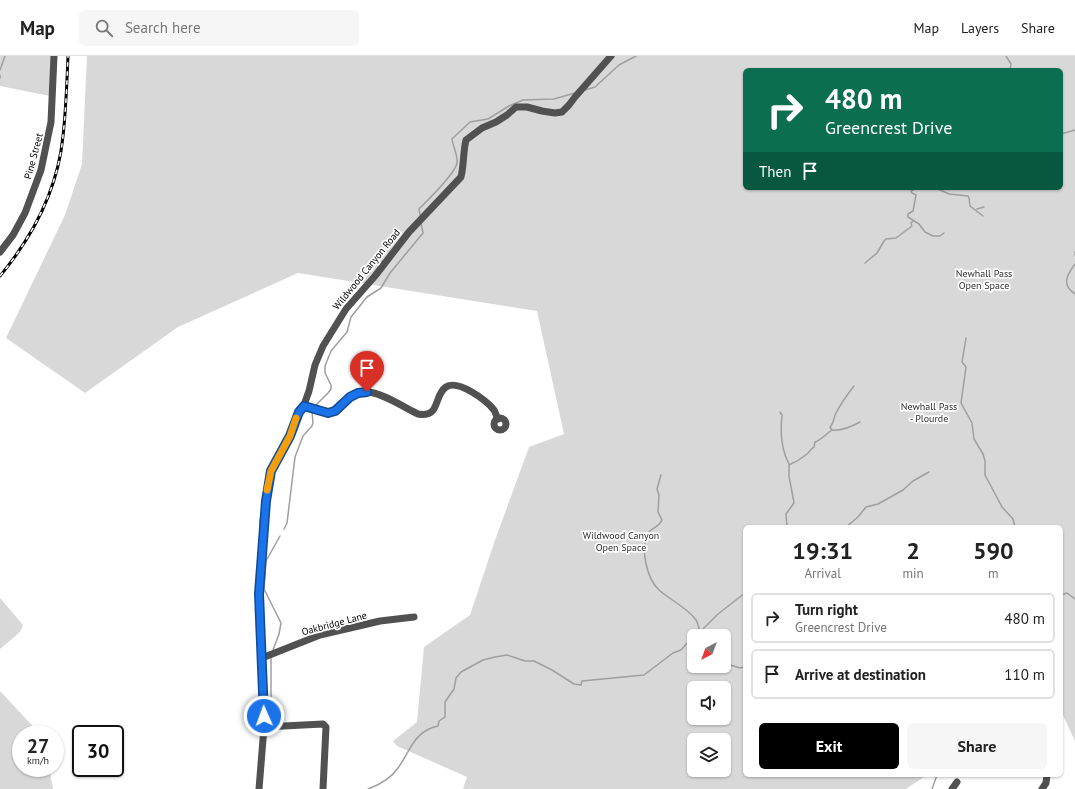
<!DOCTYPE html>
<html lang="en">
<head>
<meta charset="utf-8">
<style>
	:root { --surface:#fff; --page:#f6f6f6; --text:#222; --muted:#767676; --line:#e0e0e0; --accent:#000 }
	body { margin:0; font-family:"PT Sans",sans-serif; background:var(--page); color:var(--text); height:100vh; display:flex; flex-direction:column; font-size:15px; white-space:nowrap }
	* { box-sizing:border-box; margin:0 }
	p { font-size:13px; color:var(--muted) }
	.icon { flex:none; width:22px; height:22px; fill:none; stroke:currentColor; stroke-width:2; stroke-linecap:round; stroke-linejoin:round }
	.map { position:relative; flex:1; overflow:hidden }
	.side { position:absolute; left:743px; top:469px; width:320px; height:252px; display:flex; flex-direction:column; background:var(--surface); border-radius:6px; box-shadow:0 1px 3px #0004 }
	.side>* { flex:none }
	.top-card { position:absolute; left:743px; top:12px; width:320px; height:122px; border-radius:6px; box-shadow:0 1px 3px #0004; background:#0b6e4f; color:#fff; overflow:hidden }
	.needle { width:26px; rotate:221deg }
	.tools { position:absolute; left:687px; top:573px; display:grid; gap:8px }
	.tools a { display:grid; place-items:center; width:44px; height:44px; border-radius:6px; background:var(--surface); box-shadow:0 1px 3px #0004; font-size:20px }
	.speed { position:absolute; left:12px; top:669px; display:flex; gap:8px; font-size:20px; font-weight:700; text-align:center }
	.speed>* { display:grid; place-content:center; width:52px; height:52px; border-radius:50%; background:var(--surface); box-shadow:0 1px 3px #0004; line-height:1 }
	.speed small { font-size:10px; font-weight:400 }
	.speed .limit { border:2px solid #111; border-radius:6px; background:#fff; color:#111 }
	.pin { position:absolute; display:grid; place-items:center; width:34px; height:34px; color:#fff; margin:-41px -17px; border-radius:50% 50% 50% 0; rotate:-45deg; box-shadow:0 0 4px #0007 }
	.pin .icon { rotate:45deg }
	.me { position:absolute; width:44px; margin:-22px; rotate:358deg; stroke-linejoin:round; filter:drop-shadow(0 0 3px #0008) }
	.turn { display:flex; align-items:center; gap:14px; height:84px; padding:0 16px; font-size:18px }
	.turn .icon { width:52px; height:52px; stroke-width:2.5 }
	.turn b { display:block; font-size:28px; line-height:34px }
	.then { display:flex; align-items:center; height:38px; padding:0 16px; background:#0003; gap:8px; font-size:15px }
	.eta { display:flex; justify-content:space-evenly; align-items:center; height:68px; text-align:center }
	.eta b { font-size:24px; font-weight:800; line-height:28px }
	.button { display:flex; gap:8px; margin-top:auto; padding:8px 16px }
	.button a { flex:1; height:46px; border-radius:6px; background:var(--accent); color:#fff; font-size:16px; font-weight:800; line-height:46px; text-align:center }
	.button a+a { background:var(--page); color:var(--text) }
	ul { padding:0; list-style:none }
	li { display:flex; align-items:center; gap:12px; height:50px; margin:0 8px 6px; padding:0 8px; border:2px solid var(--line); border-radius:6px }
	li div { flex:1 }
	li b { display:block; font-size:15px }
	li em { font-style:normal }
	header { display:flex; align-items:center; gap:24px; box-sizing:border-box; height:56px; padding:0 20px; background:var(--surface); border-bottom:1px solid var(--line) }
	header strong { font-size:19px }
	nav { display:flex; gap:22px; margin-inline-start:auto; font-size:14px }
	.search { width:280px; height:36px; background:var(--page); display:flex; align-items:center; gap:10px; box-sizing:border-box; padding:0 14px; border-radius:6px; color:var(--muted); font-size:15px }
	.map>svg:first-child { display:block }
	.green { fill:#d8d8d8; fill-rule:evenodd }
	.lines { fill:none; stroke-linecap:round; stroke-linejoin:round }
	.stream { stroke:#9f9f9f; stroke-width:1.5 }
	.minor { stroke:#515151; stroke-width:7 }
	.rail-casing { stroke:#000; stroke-width:3 }
	.rail { stroke:#fff; stroke-width:1.5; stroke-dasharray:4.5; stroke-linecap:butt }
	.route-casing { stroke:#114b97; stroke-width:10 }
	.route { stroke:#1a73e8; stroke-width:7 }
	.slow { stroke:#f59e0b; stroke-width:7 }
	.labels { text-anchor:middle; stroke-width:3.5; stroke-linejoin:round; paint-order:stroke }
	.street-label { font-size:10px; fill:#000; stroke:#fff }
	.park-label { font-size:10px; fill:#2f2f2f; stroke:#fff }
</style>
</head>
<body>
<header>
<strong>Map</strong>
<div class="search"><svg class="icon" aria-label="search" viewBox="0 0 24 24"><circle cx="10" cy="10" r="6"/><path d="M15 15l6 6"/></svg>Search here</div>
<nav><a>Map</a><a>Layers</a><a>Share</a></nav>
</header>
<div class="map">
<svg width="1075" height="733" viewBox="0 0 1075 733">
	<rect width="100%" height="100%" fill="#fff"/>
	<g class="green">
		<polygon points="0,0 57,0 55,41 0,30"/>
		<path d="M 87,0 L 1075,0 L 1075,689 L 1075,685 L 1061,655 L 1061,471 L 745,471 L 745,719 L 927,719 L 906,733 L 463,733 L 467,721 L 397,690 L 393,685 L 417,666 L 424,591 L 470,559 L 494,487 L 529,391 L 564,378 L 537,255 L 298,217 L 178,271 L 85,337 L 6,282 L 65,159 L 82,108 ZM 745,14 L 1061,14 L 1061,132 L 745,132 ZM 694,580 L 724,580 L 724,610 L 694,610 ZM 694,632 L 724,632 L 724,662 L 694,662 ZM 694,684 L 724,684 L 724,714 L 694,714 Z"/>
		<polygon points="0,542 23,569 20,576 0,593"/>
		<polygon points="0,635 40,678 21,678 21,712 49,712 53,733 0,733"/>
	</g>
	<g class="lines">
		<g class="stream">
			<polyline points="1006,0 1011,8 1010,14"/>
			<polyline points="0,14 5,0"/>
			<polyline points="0,19 0,22"/>
			<polyline points="585,34 595,31 619,9 636,0"/>
			<polyline points="1061,78 1075,74"/>
			<polyline points="916,132 911,135 912,137 916,139 913,155 908,158 908,161 919,168 925,176 933,180 940,180 944,177"/>
			<polyline points="936,132 949,138 968,140 969,142 970,150 983,160"/>
			<polyline points="977,153 984,151"/>
			<path d="M 420,159 L 419,153 C 427,145 455,118 457,107 C 458,99 453,91 452,83 L 470,66 L 488,63 L 509,50 L 523,44 L 554,43 L 575,37"/>
			<polyline points="1075,196 1075,199"/>
			<polyline points="865,207 877,197 884,185 886,183 896,182 912,170 911,167 913,165"/>
			<path d="M 1075,208 C 1067,219 1061,229 1075,238"/>
			<polyline points="966,282 962,306 966,311 961,347 972,367 974,383 983,398 985,405 985,419 1002,451 1013,463 1015,471"/>
			<polyline points="315,350 328,337 331,333 331,329 325,317 325,310 331,295 347,276 351,261 367,241 381,232 390,217 423,177 421,167"/>
			<path d="M 780,356 L 782,359 C 780,377 781,393 789,408"/>
			<path d="M 832,374 C 841,375 851,371 860,366"/>
			<path d="M 661,419 L 657,433 L 659,439 L 658,456 L 662,464 C 658,472 653,471 649,476 C 639,491 647,523 659,534 C 670,544 688,552 696,564 C 698,567 699,572 700,576"/>
			<path d="M 787,471 L 786,458 L 794,447 L 789,420 L 789,409 C 796,406 801,403 807,398 C 810,396 810,393 814,391 L 815,386 C 821,384 826,378 832,374 L 830,371 C 835,365 833,363 836,357 C 841,347 847,339 854,330"/>
			<polyline points="846,471 858,461 866,451 878,448 887,443 903,434 913,425 929,416"/>
			<polyline points="284,473 287,467 295,401 303,380 312,370 313,367 312,355"/>
			<polyline points="1061,539 1067,537 1075,543"/>
			<polyline points="696,580 718,558 745,537"/>
			<polyline points="273,594 279,578 281,567 264,533 266,505 280,480"/>
			<polyline points="271,601 271,664"/>
			<polyline points="724,607 740,612 745,611"/>
			<path d="M 368,733 C 379,729 391,722 398,712 C 411,694 414,675 438,670 L 439,665 L 445,661 L 445,646 L 454,633 L 456,622 L 461,616 L 483,604 L 495,601 L 507,599 L 525,605 L 534,605 L 552,614 L 574,628 L 581,629 L 582,625 L 644,619 L 673,597 L 681,594 L 689,585 L 694,582"/>
			<polyline points="932,733 937,719"/>
		</g>
		<g class="minor">
			<polyline points="0,196 13,179 25,157 41,114 51,66 54,0"/>
			<path d="M 304,349 C 311,352 319,356 327,357 C 339,357 346,336 367,336 C 381,336 405,352 418,358 C 441,362 433,340 446,331 C 458,323 486,344 494,354 C 496,357 496,360 498,363"/>
			<circle cx="500" cy="368" r="6"/>
			<polyline points="262,602 320,579 380,565 414,561"/>
			<polyline points="264,671 323,668 326,671 323,733"/>
			<path d="M 259,733 L 264,671 L 259,538 L 263,479 L 263,465 L 271,415 L 290,380 L 299,356 L 304,349 L 309,335 L 315,309 L 323,290 L 346,253 L 375,220 L 409,176 L 461,121 C 464,109 463,96 466,84 L 482,72 L 496,66 L 507,59 L 516,51 L 527,51 L 542,55 L 555,57 L 562,56 L 569,49 L 575,41 L 611,0"/>
			<polyline points="952,733 957,726"/>
			<polyline points="1042,733 1046,727 1047,719"/>
		</g>
		<g class="rail-casing">
			<path id="rail" d="M 0,220 C 33,180 58,132 63,80 C 66,53 67,26 68,0"/>
		</g>
		<use href="#rail" class="rail"/>
	</g>
	<g class="lines">
		<g class="route-casing">
			<polyline id="route" points="264,660 259,538 266,445 271,415 290,380 299,356 304,350 328,357 335,355 350,341 358,337 367,336"/>
		</g>
		<use href="#route" class="route"/>
		<polyline class="slow" points="267,434 271,415 290,380 296,362"/>
	</g>
	<g class="labels">
		<g class="street-label">
			<text transform="translate(33 100) rotate(-75)" y="4">Pine Street</text>
			<text transform="translate(366 213) rotate(-51)" y="4">Wildwood Canyon Road</text>
			<text transform="translate(334 567) rotate(-15)" y="4">Oakbridge Lane</text>
		</g>
		<g class="park-label">
			<text x="984" y="221">Newhall Pass<tspan x="984" dy="12">Open Space</tspan></text>
			<text x="929" y="354">Newhall Pass<tspan x="929" dy="12">- Plourde</tspan></text>
			<text x="621" y="483">Wildwood Canyon<tspan x="621" dy="12">Open Space</tspan></text>
		</g>
	</g>
</svg>
<div class="tools">
<a><svg class="needle" viewBox="-14 -14 28 28"><path d="M0-13l5 13h-10z" fill="#e53935"/><path d="M0 13l5-13h-10z" fill="#767676"/></svg></a>
<a><svg class="icon" aria-label="sound" viewBox="0 0 24 24"><path d="M4 9h4l5-4v14l-5-4H4zM17 9q2 3 0 6"/></svg></a>
<a><svg class="icon" aria-label="layers" viewBox="0 0 24 24"><path d="M12 4l9 5-9 5-9-5zM3 14l9 5 9-5"/></svg></a>
</div>
<div class="speed"><div>27<small>km/h</small></div><div class="limit">30</div></div>
<div class="pin" style="left:367px;top:336px;background:#d93025"><svg class="icon" aria-label="arrive" viewBox="0 0 24 24"><path d="M6 21V4h12l-3 4 3 4H6"/></svg></div>
<svg class="me" style="left:264px;top:660px" viewBox="-20 -20 40 40"><circle r="17" fill="#1a73e8" stroke="#fff" stroke-width="3"/><path d="M0-11L8 9 0 5-8 9z" fill="#fff"/></svg>
<div class="top-card">
<div class="turn"><svg class="icon" aria-label="right" viewBox="0 0 24 24"><path d="M7 20v-9h11M14 6l5 5-5 5"/></svg><div><b>480 m</b>Greencrest Drive</div></div>
<div class="then">Then<svg class="icon" aria-label="arrive" viewBox="0 0 24 24"><path d="M6 21V4h12l-3 4 3 4H6"/></svg></div>
</div>
<section class="side">
<div class="eta">
<div><b>19:31</b><p>Arrival</p></div>
<div><b>2</b><p>min</p></div>
<div><b>590</b><p>m</p></div>
</div>
<ul>
<li><svg class="icon" aria-label="right" viewBox="0 0 24 24"><path d="M7 20v-9h11M14 6l5 5-5 5"/></svg><div><b>Turn right</b><p>Greencrest Drive</p></div><em>480 m</em></li>
<li><svg class="icon" aria-label="arrive" viewBox="0 0 24 24"><path d="M6 21V4h12l-3 4 3 4H6"/></svg><div><b>Arrive at destination</b></div><em>110 m</em></li>
</ul>
<div class="button"><a>Exit</a><a>Share</a></div>
</section>
</div>
</body>
</html>
